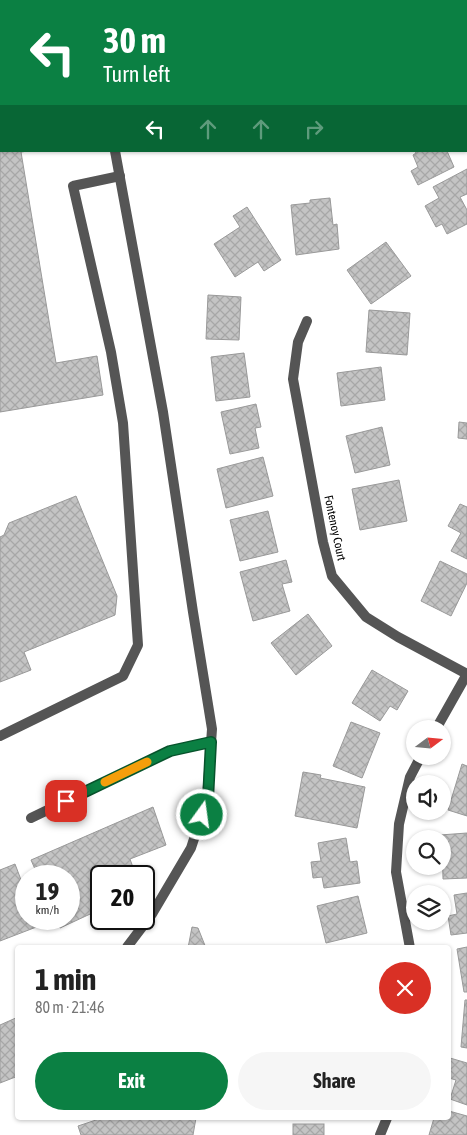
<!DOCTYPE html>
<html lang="en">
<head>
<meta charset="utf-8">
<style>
	:root { --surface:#fff; --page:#f6f6f6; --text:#222; --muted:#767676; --accent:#0b8043 }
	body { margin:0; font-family:"Asap Condensed",sans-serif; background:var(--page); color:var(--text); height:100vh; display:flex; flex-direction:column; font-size:19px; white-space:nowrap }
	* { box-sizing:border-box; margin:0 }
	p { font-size:16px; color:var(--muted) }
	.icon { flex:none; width:28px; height:28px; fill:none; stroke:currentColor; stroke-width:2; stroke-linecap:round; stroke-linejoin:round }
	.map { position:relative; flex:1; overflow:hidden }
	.details { position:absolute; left:15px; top:945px; width:436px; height:175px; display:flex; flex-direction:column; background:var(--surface); border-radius:5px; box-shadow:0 1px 4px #0004 }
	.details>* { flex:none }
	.hud { position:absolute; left:0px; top:0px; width:468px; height:152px; box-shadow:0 1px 4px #0004; background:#0b8043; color:#fff; overflow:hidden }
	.needle { width:32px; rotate:74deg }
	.buttons { position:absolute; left:406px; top:720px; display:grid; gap:10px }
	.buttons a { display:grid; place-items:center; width:45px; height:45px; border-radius:50%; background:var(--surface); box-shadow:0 1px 4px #0004; font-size:25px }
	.speed { position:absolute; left:15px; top:865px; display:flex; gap:10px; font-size:25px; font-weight:700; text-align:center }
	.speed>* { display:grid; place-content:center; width:65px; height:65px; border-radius:50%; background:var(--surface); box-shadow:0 1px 4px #0004; line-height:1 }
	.speed small { font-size:12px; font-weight:400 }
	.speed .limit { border:2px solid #111; border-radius:8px; background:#fff; color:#111 }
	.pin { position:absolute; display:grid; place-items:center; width:42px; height:42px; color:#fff; margin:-21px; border-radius:10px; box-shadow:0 2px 8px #0006 }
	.me { position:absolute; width:55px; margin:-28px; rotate:14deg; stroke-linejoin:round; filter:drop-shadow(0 0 4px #0008) }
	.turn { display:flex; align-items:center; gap:18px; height:105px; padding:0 20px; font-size:22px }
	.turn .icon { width:65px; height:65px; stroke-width:2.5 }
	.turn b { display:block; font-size:35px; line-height:42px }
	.lanes { display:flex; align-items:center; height:48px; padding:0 20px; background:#0003; justify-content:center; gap:25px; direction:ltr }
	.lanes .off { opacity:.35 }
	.round { display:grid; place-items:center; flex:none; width:52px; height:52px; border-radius:26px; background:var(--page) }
	.head { display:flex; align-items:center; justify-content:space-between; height:85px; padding:0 20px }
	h1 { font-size:30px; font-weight:700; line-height:38px }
	.action { display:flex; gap:10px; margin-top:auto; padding:10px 20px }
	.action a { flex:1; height:58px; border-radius:30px; background:var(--accent); color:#fff; font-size:20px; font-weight:700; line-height:58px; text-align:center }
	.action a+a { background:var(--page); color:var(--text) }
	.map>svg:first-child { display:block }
	.building { fill:url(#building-cross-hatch); stroke:#999 }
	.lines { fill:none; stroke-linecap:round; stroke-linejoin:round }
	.service { stroke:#555; stroke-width:10 }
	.minor { stroke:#555; stroke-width:10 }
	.route-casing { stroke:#07532c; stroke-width:12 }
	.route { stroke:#0b8043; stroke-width:9 }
	.slow { stroke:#f59e0b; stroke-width:9 }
	.labels { text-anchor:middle; stroke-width:4.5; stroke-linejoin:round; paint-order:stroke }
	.street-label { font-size:12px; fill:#000; stroke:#fff }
</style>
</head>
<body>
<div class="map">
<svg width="467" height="1135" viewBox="0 0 467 1135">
	<defs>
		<pattern id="building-cross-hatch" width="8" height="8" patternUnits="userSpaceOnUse" patternTransform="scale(1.25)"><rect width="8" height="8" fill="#c4c4c4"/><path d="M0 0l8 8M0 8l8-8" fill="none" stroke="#a7a7a7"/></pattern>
	</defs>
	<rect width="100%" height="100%" fill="#fff"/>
	<g class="building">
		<polygon points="0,122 1,122 1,151 28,151 21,152 56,363 97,356 103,395 0,412"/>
		<polygon points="415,151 447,151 454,167 418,185 411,171 418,167 413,155 416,153"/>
		<polygon points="467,169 467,194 460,197 467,210 467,224 447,234 442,224 436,227 425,206 439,198 433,187"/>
		<polygon points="330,198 333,225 337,224 339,249 296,255 291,205 310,203 310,200"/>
		<polygon points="247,207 281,260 264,271 258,262 235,277 214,244 240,227 233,216"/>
		<polygon points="386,242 411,276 371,304 347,270"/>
		<polygon points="208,295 241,297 239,340 206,339"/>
		<polygon points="369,310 410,313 407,355 366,352"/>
		<polygon points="244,353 250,397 216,401 211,357"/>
		<polygon points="381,367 385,400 341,406 337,373"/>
		<polygon points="256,404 261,427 255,428 259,448 230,454 221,412"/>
		<polygon points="459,422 467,423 467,439 458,438"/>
		<polygon points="382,427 390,465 355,473 346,436"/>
		<polygon points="263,457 273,496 226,508 217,469"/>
		<polygon points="399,480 407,521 360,530 352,489"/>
		<polygon points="76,496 117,596 115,615 24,652 31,670 0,682 0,537 4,535 9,523"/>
		<polygon points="460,504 467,507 467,559 451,551 461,533 448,526"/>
		<polygon points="268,511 278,552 240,561 230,520"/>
		<polygon points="286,560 292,582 282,584 290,611 253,621 240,572"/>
		<polygon points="440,561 467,574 467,583 451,616 421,601"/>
		<polygon points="308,614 332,646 296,675 271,643"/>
		<polygon points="372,670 408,691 397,710 390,706 380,721 352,703"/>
		<polygon points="351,722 380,733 362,778 333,766"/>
		<polygon points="462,764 467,766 467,816 448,810"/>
		<polygon points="303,772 321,775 320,778 365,787 357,828 295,816"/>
		<polygon points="153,807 166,845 130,859 136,876 101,876 101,909 60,928 56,919 69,919 69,876 38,876 31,860"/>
		<polygon points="467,833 467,878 443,879 442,839 441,839 440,835"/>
		<polygon points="346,838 350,862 357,861 360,883 324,888 322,877 313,878 311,862 321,861 318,843"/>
		<polygon points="15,864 26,893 26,919 37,919 39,926 0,941 0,870"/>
		<polygon points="467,893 467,933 451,935 448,916 457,914 454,895"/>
		<polygon points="358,896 367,933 326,943 317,906"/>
		<polygon points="192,927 198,928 206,948 188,948"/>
		<polygon points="467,947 467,992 464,992 457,949"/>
		<polygon points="465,1000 467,1000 467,1048 461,1047"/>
		<polygon points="18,1017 18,1076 0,1083 0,1025"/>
		<polygon points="450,1058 467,1063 467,1105 450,1099 456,1080 449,1078 449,1062"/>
		<polygon points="449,1111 467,1116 467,1135 429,1135 434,1118 449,1118"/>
		<polygon points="102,1118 196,1118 193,1135 81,1135 78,1126"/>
		<rect x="293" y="1124" width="31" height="11"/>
	</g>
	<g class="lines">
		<g class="service">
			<polyline points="66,0 66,1"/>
			<polyline points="115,151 163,412 193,612 212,729 207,799 191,848 152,914 127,947"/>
			<polyline points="0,736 123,676 138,645 123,423 111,352 73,186 120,176"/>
			<polyline points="31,818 170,751 211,742"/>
		</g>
		<g class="minor">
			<polyline points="427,0 428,1"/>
			<polyline points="452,0 453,1"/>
			<polyline points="466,35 466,42"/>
			<polyline points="466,62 467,63"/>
			<polyline points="307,321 298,342 293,379 323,542 332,576 366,617 398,637 467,674"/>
			<polyline points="436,729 467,674"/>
			<polyline points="410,948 396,872 399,824 410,777 421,756"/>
			<polyline points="380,1135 387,1118"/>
		</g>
	</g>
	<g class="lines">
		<g class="route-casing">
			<polyline id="route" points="66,801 170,751 211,742 208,799 202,815"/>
		</g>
		<use href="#route" class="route"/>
		<polyline class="slow" points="105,782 147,762"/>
	</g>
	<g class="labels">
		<g class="street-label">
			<text transform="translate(335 528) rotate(78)" y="4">Fontenoy Court</text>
		</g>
	</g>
</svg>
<div class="buttons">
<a><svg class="needle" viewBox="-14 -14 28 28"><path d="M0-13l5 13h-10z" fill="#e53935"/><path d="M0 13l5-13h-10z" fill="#767676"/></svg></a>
<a><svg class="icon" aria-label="sound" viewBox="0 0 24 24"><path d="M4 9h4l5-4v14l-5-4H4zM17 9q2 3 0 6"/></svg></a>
<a><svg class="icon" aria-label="search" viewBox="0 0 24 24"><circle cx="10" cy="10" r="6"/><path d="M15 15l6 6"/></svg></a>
<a><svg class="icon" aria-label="layers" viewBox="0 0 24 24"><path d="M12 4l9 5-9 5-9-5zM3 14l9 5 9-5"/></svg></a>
</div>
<div class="speed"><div>19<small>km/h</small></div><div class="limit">20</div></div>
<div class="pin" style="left:66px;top:801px;background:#d93025"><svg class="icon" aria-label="arrive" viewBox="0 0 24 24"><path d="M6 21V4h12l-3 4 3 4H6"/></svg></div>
<svg class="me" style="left:202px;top:815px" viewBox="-20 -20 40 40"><circle r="17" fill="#0b8043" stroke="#fff" stroke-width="3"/><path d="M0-11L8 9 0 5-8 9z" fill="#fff"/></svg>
<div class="hud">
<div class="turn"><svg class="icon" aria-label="left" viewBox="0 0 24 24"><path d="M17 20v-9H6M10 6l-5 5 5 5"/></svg><div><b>30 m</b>Turn left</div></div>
<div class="lanes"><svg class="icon" aria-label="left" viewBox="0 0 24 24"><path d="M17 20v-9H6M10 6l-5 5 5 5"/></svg><svg class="icon off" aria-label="ahead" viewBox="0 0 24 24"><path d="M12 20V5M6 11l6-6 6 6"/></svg><svg class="icon off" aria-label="ahead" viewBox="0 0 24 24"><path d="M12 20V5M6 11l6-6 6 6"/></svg><svg class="icon off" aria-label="right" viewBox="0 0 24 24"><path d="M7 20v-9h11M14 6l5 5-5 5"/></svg></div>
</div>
<section class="details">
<div class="head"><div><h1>1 min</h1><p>80 m · 21:46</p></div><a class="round" style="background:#d93025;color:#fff"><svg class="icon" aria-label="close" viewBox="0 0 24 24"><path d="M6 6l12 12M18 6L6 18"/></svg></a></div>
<div class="action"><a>Exit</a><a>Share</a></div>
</section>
</div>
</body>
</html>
